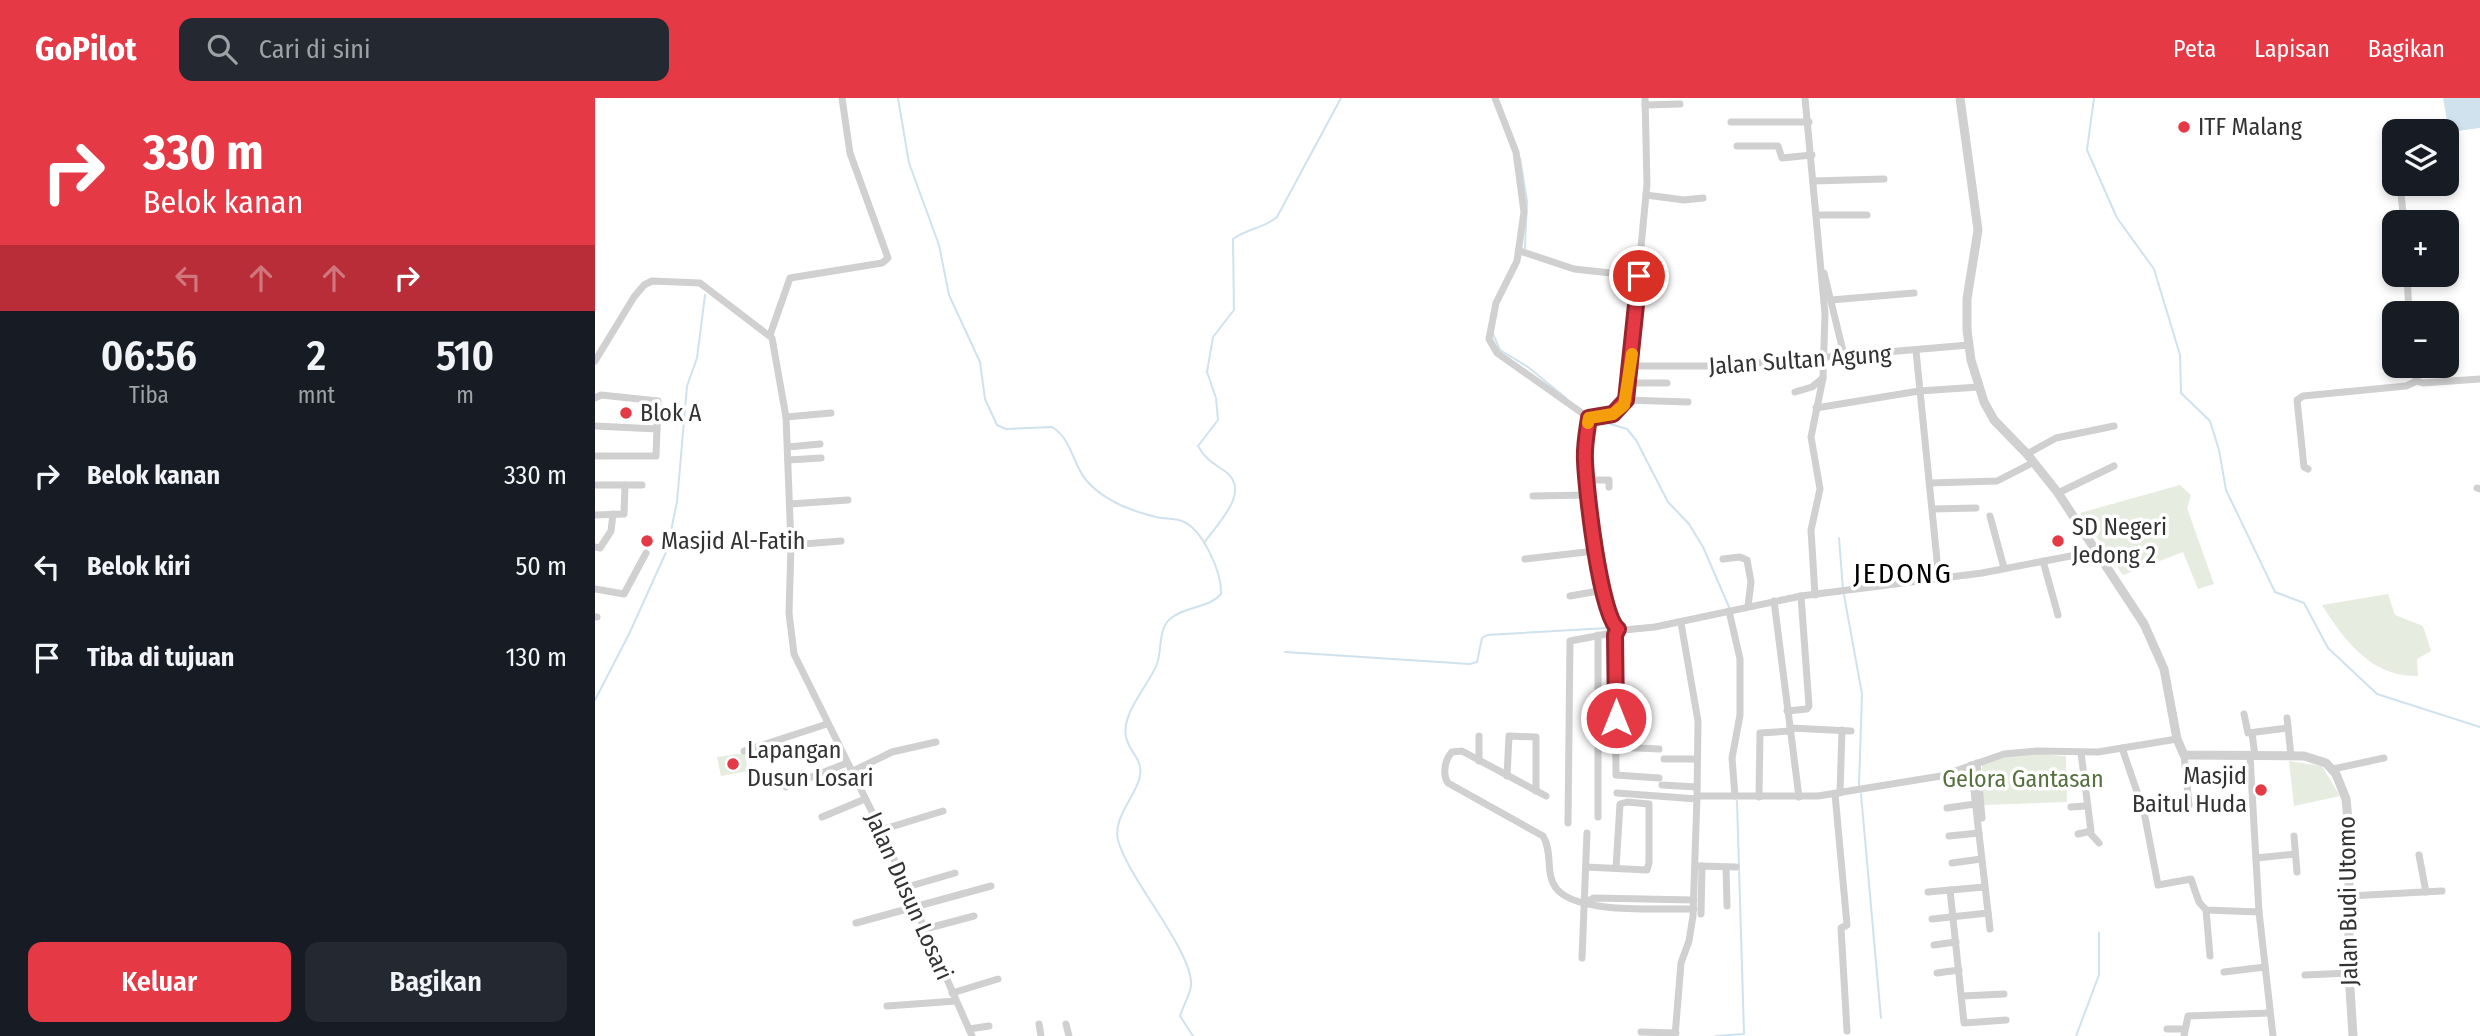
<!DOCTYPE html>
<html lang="id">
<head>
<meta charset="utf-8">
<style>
	:root { --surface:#171b24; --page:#242831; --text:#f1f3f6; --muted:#9ea1a6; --accent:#e63946 }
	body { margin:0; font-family:"Fira Sans Condensed",sans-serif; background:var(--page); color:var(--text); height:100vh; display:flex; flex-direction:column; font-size:26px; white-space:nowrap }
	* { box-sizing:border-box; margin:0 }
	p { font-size:23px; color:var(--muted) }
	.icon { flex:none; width:38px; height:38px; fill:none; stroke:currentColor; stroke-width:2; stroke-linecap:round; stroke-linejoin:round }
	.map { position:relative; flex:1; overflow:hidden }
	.panel { display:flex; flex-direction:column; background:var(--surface); width:595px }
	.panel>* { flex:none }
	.banner { background:#e63946; color:#fff; overflow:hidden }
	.buttons { position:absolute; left:1787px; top:21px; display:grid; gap:14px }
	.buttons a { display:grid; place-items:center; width:77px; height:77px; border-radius:14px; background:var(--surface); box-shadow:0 4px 10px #0003; font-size:35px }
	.pin { position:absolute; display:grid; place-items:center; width:60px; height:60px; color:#fff; margin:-30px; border:4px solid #fff; border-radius:50%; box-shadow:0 2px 7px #0007 }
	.me { position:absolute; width:77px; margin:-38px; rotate:0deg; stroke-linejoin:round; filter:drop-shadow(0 0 5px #0008) }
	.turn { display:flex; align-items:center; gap:24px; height:147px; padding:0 28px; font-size:32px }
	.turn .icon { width:91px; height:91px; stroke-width:2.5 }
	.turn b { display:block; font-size:49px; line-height:60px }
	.lanes { display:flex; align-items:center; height:66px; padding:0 28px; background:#0003; justify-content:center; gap:35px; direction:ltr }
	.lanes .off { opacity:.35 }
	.eta { display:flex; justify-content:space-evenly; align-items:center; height:119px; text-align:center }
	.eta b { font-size:42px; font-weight:600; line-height:49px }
	.action { display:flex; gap:14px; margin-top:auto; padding:14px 28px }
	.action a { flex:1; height:80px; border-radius:14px; background:var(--accent); color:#fff; font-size:28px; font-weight:600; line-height:80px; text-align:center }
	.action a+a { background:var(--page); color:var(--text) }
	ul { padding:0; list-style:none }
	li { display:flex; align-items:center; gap:21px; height:91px; padding:0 28px }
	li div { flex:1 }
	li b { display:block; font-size:26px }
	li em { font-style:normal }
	header { display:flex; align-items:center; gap:42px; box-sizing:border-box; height:98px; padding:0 35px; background:var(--accent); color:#fff }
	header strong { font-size:33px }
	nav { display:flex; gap:38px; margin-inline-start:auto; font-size:24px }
	.search { width:490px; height:63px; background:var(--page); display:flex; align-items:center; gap:18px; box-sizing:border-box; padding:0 24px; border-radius:14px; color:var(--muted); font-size:26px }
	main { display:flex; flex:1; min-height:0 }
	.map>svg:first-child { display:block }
	.green { fill:#e6ecdf }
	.water { fill:#cfe2ee }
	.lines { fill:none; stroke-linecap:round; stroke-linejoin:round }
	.stream { stroke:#cfe2ee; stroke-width:2 }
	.minor { stroke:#d0d0d0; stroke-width:7 }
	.tertiary { stroke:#d0d0d0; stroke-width:9 }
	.route-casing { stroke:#96252e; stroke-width:18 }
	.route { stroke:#e63946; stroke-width:12 }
	.slow { stroke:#f59e0b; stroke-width:12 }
	.poi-dot { fill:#e63946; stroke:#fff; stroke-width:2.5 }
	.labels { text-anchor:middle; stroke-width:7; stroke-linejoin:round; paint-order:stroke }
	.poi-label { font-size:24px; fill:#333; stroke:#fff; text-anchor:start }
	.street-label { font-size:24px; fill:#333; stroke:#fff }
	.park-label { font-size:24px; fill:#56703f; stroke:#fff }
	.quarter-label { font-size:28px; letter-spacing:2px; fill:#000; stroke:#fff }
</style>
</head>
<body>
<header>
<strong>GoPilot</strong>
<div class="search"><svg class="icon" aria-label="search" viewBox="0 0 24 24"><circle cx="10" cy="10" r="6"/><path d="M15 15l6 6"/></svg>Cari di sini</div>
<nav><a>Peta</a><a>Lapisan</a><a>Bagikan</a></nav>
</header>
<main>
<section class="panel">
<div class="banner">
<div class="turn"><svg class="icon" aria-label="right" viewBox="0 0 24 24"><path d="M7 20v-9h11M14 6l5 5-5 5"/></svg><div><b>330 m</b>Belok kanan</div></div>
<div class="lanes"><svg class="icon off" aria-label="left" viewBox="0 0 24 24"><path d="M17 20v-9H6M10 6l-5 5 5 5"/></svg><svg class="icon off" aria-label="ahead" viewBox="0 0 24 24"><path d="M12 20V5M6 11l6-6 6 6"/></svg><svg class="icon off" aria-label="ahead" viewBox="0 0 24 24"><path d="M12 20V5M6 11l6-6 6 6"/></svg><svg class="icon" aria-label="right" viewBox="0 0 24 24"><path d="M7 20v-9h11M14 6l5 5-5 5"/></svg></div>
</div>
<div class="eta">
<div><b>06:56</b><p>Tiba</p></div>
<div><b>2</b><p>mnt</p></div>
<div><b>510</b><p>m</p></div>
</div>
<ul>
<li><svg class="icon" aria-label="right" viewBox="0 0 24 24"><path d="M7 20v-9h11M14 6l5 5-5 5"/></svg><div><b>Belok kanan</b></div><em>330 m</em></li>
<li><svg class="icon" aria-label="left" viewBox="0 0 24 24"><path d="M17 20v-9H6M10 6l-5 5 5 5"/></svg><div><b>Belok kiri</b></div><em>50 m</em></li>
<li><svg class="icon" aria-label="arrive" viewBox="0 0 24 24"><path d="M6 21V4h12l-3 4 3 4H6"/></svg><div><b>Tiba di tujuan</b></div><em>130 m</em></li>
</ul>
<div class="action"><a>Keluar</a><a>Bagikan</a></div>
</section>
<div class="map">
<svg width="1885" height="938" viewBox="0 0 1885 938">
	<rect width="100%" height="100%" fill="#fff"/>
	<g class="green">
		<polygon points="1585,387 1596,397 1592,410 1619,486 1603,491 1588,454 1528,477 1485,415"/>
		<path d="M 1793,496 L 1800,517 L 1828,528 L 1836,553 L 1822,561 L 1823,578 C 1776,579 1750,543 1727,507 Z"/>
		<polygon points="150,655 153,673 126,678 122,659"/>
		<polygon points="1439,656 1471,658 1472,704 1388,707 1387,666 1413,658"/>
		<polygon points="1694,663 1727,668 1745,698 1699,708"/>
	</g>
	<polygon class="water" points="1848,0 1885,0 1885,30 1854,34"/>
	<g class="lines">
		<g class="stream">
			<path d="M 303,0 L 314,65 L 344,147 L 354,197 L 385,264 L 390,301 L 402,327 L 411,331 L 457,329 C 477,341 477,365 491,382 C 508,402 536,413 561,419 C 569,421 579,420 587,423 C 608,431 627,475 626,496 C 613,511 589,508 575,521 C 563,531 567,553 562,566 C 554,587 526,615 531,639 C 535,657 550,661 544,682 C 538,701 518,721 523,742 C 533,781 599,854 596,888 C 594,899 588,908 585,918 L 598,938"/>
			<polyline points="1499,0 1492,52 1522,120 1559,171 1585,257 1586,295 1615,323 1624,352 1631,392 1680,494 1709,505 1733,550 1782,596 1885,629"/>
			<polyline points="925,60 932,103 930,150"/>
			<polyline points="898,236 905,252 933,269 971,300"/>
			<polyline points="1002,322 1032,331 1041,342 1073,404 1094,426 1108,449 1134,509"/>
			<polyline points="1244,440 1248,491"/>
			<path d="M 609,445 C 621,427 657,394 631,374 C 618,365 611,362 603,348 L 623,322 L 621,300 L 612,274 L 618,239 L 639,212 L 638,141 C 653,130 668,131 682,119 L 746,0"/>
			<polyline points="1249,497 1267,596 1264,687"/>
			<polyline points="690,554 875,566 882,564 887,540 892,537 1013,530"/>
			<polyline points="0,602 35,534 72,452 82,404 92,288 102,260 110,197"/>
			<polyline points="1266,696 1286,920"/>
			<polyline points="1121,938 1149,936 1142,703"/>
			<polyline points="1481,938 1504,877 1504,835"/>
		</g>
		<g class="minor">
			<path d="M 900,0 L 921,54 L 929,114 L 922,163 L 901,205 L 894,241 L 902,255 L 994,320 C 984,388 1000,453 1015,519 L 1020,529 L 1029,532 L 1060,529 L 1206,498 L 1387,475 L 1502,453"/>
			<polyline points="1210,0 1230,216 1228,280 1216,339 1225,391 1216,432 1220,497"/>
			<polyline points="1050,7 1085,6"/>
			<polyline points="1136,24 1214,24"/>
			<polyline points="1142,48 1183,48 1187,60 1217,57"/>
			<polyline points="1218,83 1289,81"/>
			<polyline points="1805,87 1809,124"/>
			<polyline points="1051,97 1089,102 1108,100"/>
			<polyline points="1222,117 1272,117"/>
			<polyline points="925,153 979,171 1044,178"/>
			<polyline points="1229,175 1249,257"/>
			<polyline points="1812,177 1814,215"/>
			<polyline points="1236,202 1319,195"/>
			<polyline points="175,237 195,180 287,165 293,160 255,55 247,0"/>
			<polyline points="1321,253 1344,482"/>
			<polyline points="0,263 39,199 49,187 57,183 105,185 177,240 191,319 196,447 194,515 199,556 286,732 377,938"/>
			<polyline points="1036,268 1127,268 1374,247"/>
			<polyline points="1817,268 1822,283 1828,285 1885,281"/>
			<polyline points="1034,285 1072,285"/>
			<polyline points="1200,294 1217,289 1228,280"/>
			<polyline points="0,300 6,297 63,303 61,358 0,358"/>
			<polyline points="1031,302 1093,304"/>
			<polyline points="1221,310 1324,293 1384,289"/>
			<polyline points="191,319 236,315"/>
			<path d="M 994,320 C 1012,317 1028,317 1032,296 L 1052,86 L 1050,0"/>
			<polyline points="0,328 62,331"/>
			<polyline points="193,349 225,346"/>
			<polyline points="1432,356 1461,340 1519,328"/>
			<polyline points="193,362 226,360"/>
			<polyline points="1713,371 1709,369 1702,302 1708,298 1811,288 1822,283"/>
			<polyline points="991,382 1014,382 1014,389"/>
			<polyline points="1335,385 1402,383 1439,364"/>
			<polyline points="0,387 30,387 29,416 0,417"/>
			<polyline points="30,387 47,387"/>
			<polyline points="1882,390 1885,391"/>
			<polyline points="1463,395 1519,368"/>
			<polyline points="938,398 992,397"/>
			<polyline points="195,406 253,402"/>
			<polyline points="1338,411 1381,410"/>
			<polyline points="1395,418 1409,470"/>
			<polyline points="196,447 246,443"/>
			<polyline points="0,449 5,450 16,433 18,416"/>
			<polyline points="930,461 1000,453"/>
			<polyline points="1128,461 1145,459 1152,462 1156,484 1153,508"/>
			<polyline points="1448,463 1463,517"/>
			<polyline points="0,491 29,496 51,455"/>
			<polyline points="975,498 1009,492"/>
			<polyline points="1179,503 1204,699"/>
			<polyline points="1134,513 1145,561 1145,617 1137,660 1140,698"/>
			<polyline points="0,519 2,519"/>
			<polyline points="1023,531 1020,537 1021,677 1064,680"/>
			<polyline points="1003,537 1003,719"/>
			<polyline points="1192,613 1212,611 1214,608 1206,498"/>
			<polyline points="1649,616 1653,635 1693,630"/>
			<polyline points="1021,620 1051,622"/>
			<polyline points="1692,620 1696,658"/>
			<polyline points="1195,630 1256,633"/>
			<polyline points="1657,635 1660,658"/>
			<polyline points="1021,649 1064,651"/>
			<polyline points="1527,650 1549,714 1563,787 1596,781 1604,804 1611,812 1664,814"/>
			<polyline points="149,653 232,626"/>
			<polyline points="1589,657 1594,707"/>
			<polyline points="1655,658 1664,814 1678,938"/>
			<polyline points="1069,661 1102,661"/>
			<polyline points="884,663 884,638"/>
			<polyline points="1382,665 1387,720"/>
			<polyline points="1376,667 1395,831"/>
			<polyline points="1738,671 1789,660"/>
			<polyline points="256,674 297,654 341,644"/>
			<polyline points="912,678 914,638 941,639 941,693"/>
			<polyline points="1475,683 1488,683"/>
			<polyline points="1067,687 1102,689"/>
			<polyline points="191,689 252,665"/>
			<polyline points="1022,695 1102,701"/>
			<polyline points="1245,695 1247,632"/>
			<polyline points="1240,696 1252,827 1246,830 1252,933"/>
			<path d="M 951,698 L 867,653 L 857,654 C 850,661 847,677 853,685 L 948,738 C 958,754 950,776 961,790 C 981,817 1067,810 1099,811"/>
			<polyline points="1102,698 1223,698 1346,678 1409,656 1442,653 1503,654 1582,641"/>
			<polyline points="1164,699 1165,635 1196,633"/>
			<polyline points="1476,709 1491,708"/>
			<polyline points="1352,710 1380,706"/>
			<polyline points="227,719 270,701"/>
			<polyline points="973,725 975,543 1012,536 1020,529"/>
			<polyline points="286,732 348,713"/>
			<polyline points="1494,734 1504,745"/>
			<polyline points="1483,736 1496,733 1486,655"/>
			<polyline points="1354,738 1384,735"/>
			<polyline points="1699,738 1702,774"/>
			<polyline points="1824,757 1831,794"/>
			<polyline points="1661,760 1700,756"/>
			<polyline points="1357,765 1386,761"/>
			<polyline points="1104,768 1141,769"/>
			<polyline points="991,769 1052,772 1054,765 1054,706 1032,704 1025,706 1021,770"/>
			<polyline points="1131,769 1132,808"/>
			<polyline points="312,789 360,775"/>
			<polyline points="1355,792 1369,925 1411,922"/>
			<polyline points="1333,794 1389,789"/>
			<polyline points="1754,798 1847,793"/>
			<polyline points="991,804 999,800 1099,802"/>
			<polyline points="1611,812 1615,858"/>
			<polyline points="1106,816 1107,768"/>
			<polyline points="1337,821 1393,815"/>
			<polyline points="261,825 396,788"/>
			<polyline points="330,831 379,818"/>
			<polyline points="1339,847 1361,844"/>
			<polyline points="987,860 992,735"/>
			<polyline points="1629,874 1670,869"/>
			<polyline points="1342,875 1364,872"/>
			<polyline points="1710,877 1754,875"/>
			<polyline points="357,895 403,881"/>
			<polyline points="1367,898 1409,896"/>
			<polyline points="292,908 361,903"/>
			<polyline points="444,926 446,938"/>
			<polyline points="471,926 474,938"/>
			<polyline points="374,931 394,928"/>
			<polyline points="1572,931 1589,931"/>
			<polyline points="1046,934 1081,935"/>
			<polyline points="1080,938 1086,865 1094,843 1098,818 1102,698 1103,623 1086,525"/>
			<polyline points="1589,938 1593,918 1675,915"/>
		</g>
		<polyline class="tertiary" points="1365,0 1383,132 1372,201 1372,232 1376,262 1389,304 1399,322 1432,356 1463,395 1549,526 1569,571 1582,641 1589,657 1709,658 1731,665 1741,676 1751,701 1754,733 1754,875 1758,938"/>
	</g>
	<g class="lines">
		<g class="route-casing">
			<path id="route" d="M 1021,620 L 1020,537 L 1023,531 C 1005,517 991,391 990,363 C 989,348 992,334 994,320 L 1018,316 L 1031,302 L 1044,178"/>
		</g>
		<use href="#route" class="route"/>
		<polyline class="slow" points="993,325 994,320 1018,316 1029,307 1037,256"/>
	</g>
	<g class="poi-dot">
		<circle cx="1589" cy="29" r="7"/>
		<circle cx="31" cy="315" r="7"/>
		<circle cx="52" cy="443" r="7"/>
		<circle cx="1463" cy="443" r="7"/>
		<circle cx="138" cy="666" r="7"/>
		<circle cx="1666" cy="692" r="7"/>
	</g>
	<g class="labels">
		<g class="poi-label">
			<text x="1603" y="37">ITF Malang</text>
			<text x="45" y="323">Blok A</text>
			<text x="1477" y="437">SD Negeri<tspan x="1477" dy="28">Jedong 2</tspan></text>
			<text x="66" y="451">Masjid Al-Fatih</text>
			<text x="152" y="660">Lapangan<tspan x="152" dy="28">Dusun Losari</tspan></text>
			<text x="1652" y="686" text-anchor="end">Masjid<tspan x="1652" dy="28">Baitul Huda</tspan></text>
		</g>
		<g class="street-label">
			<text transform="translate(1205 262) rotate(-4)" y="8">Jalan Sultan Agung</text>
			<text transform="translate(314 798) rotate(66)" y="8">Jalan Dusun Losari</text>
			<text transform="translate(1753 803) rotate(-91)" y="8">Jalan Budi Utomo</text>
		</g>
		<g class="park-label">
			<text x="1428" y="689">Gelora Gantasan</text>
		</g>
		<g class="quarter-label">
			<text x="1308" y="485">JEDONG</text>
		</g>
	</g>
</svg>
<div class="buttons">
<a><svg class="icon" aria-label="layers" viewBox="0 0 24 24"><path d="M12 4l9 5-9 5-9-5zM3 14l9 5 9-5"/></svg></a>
<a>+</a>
<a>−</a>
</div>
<div class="pin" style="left:1044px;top:178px;background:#d93025"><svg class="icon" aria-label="arrive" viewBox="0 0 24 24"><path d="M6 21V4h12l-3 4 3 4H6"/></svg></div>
<svg class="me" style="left:1021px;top:620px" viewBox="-20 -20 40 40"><circle r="17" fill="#e63946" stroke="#fff" stroke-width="3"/><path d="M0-11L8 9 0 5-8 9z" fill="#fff"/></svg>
</div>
</main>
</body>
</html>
